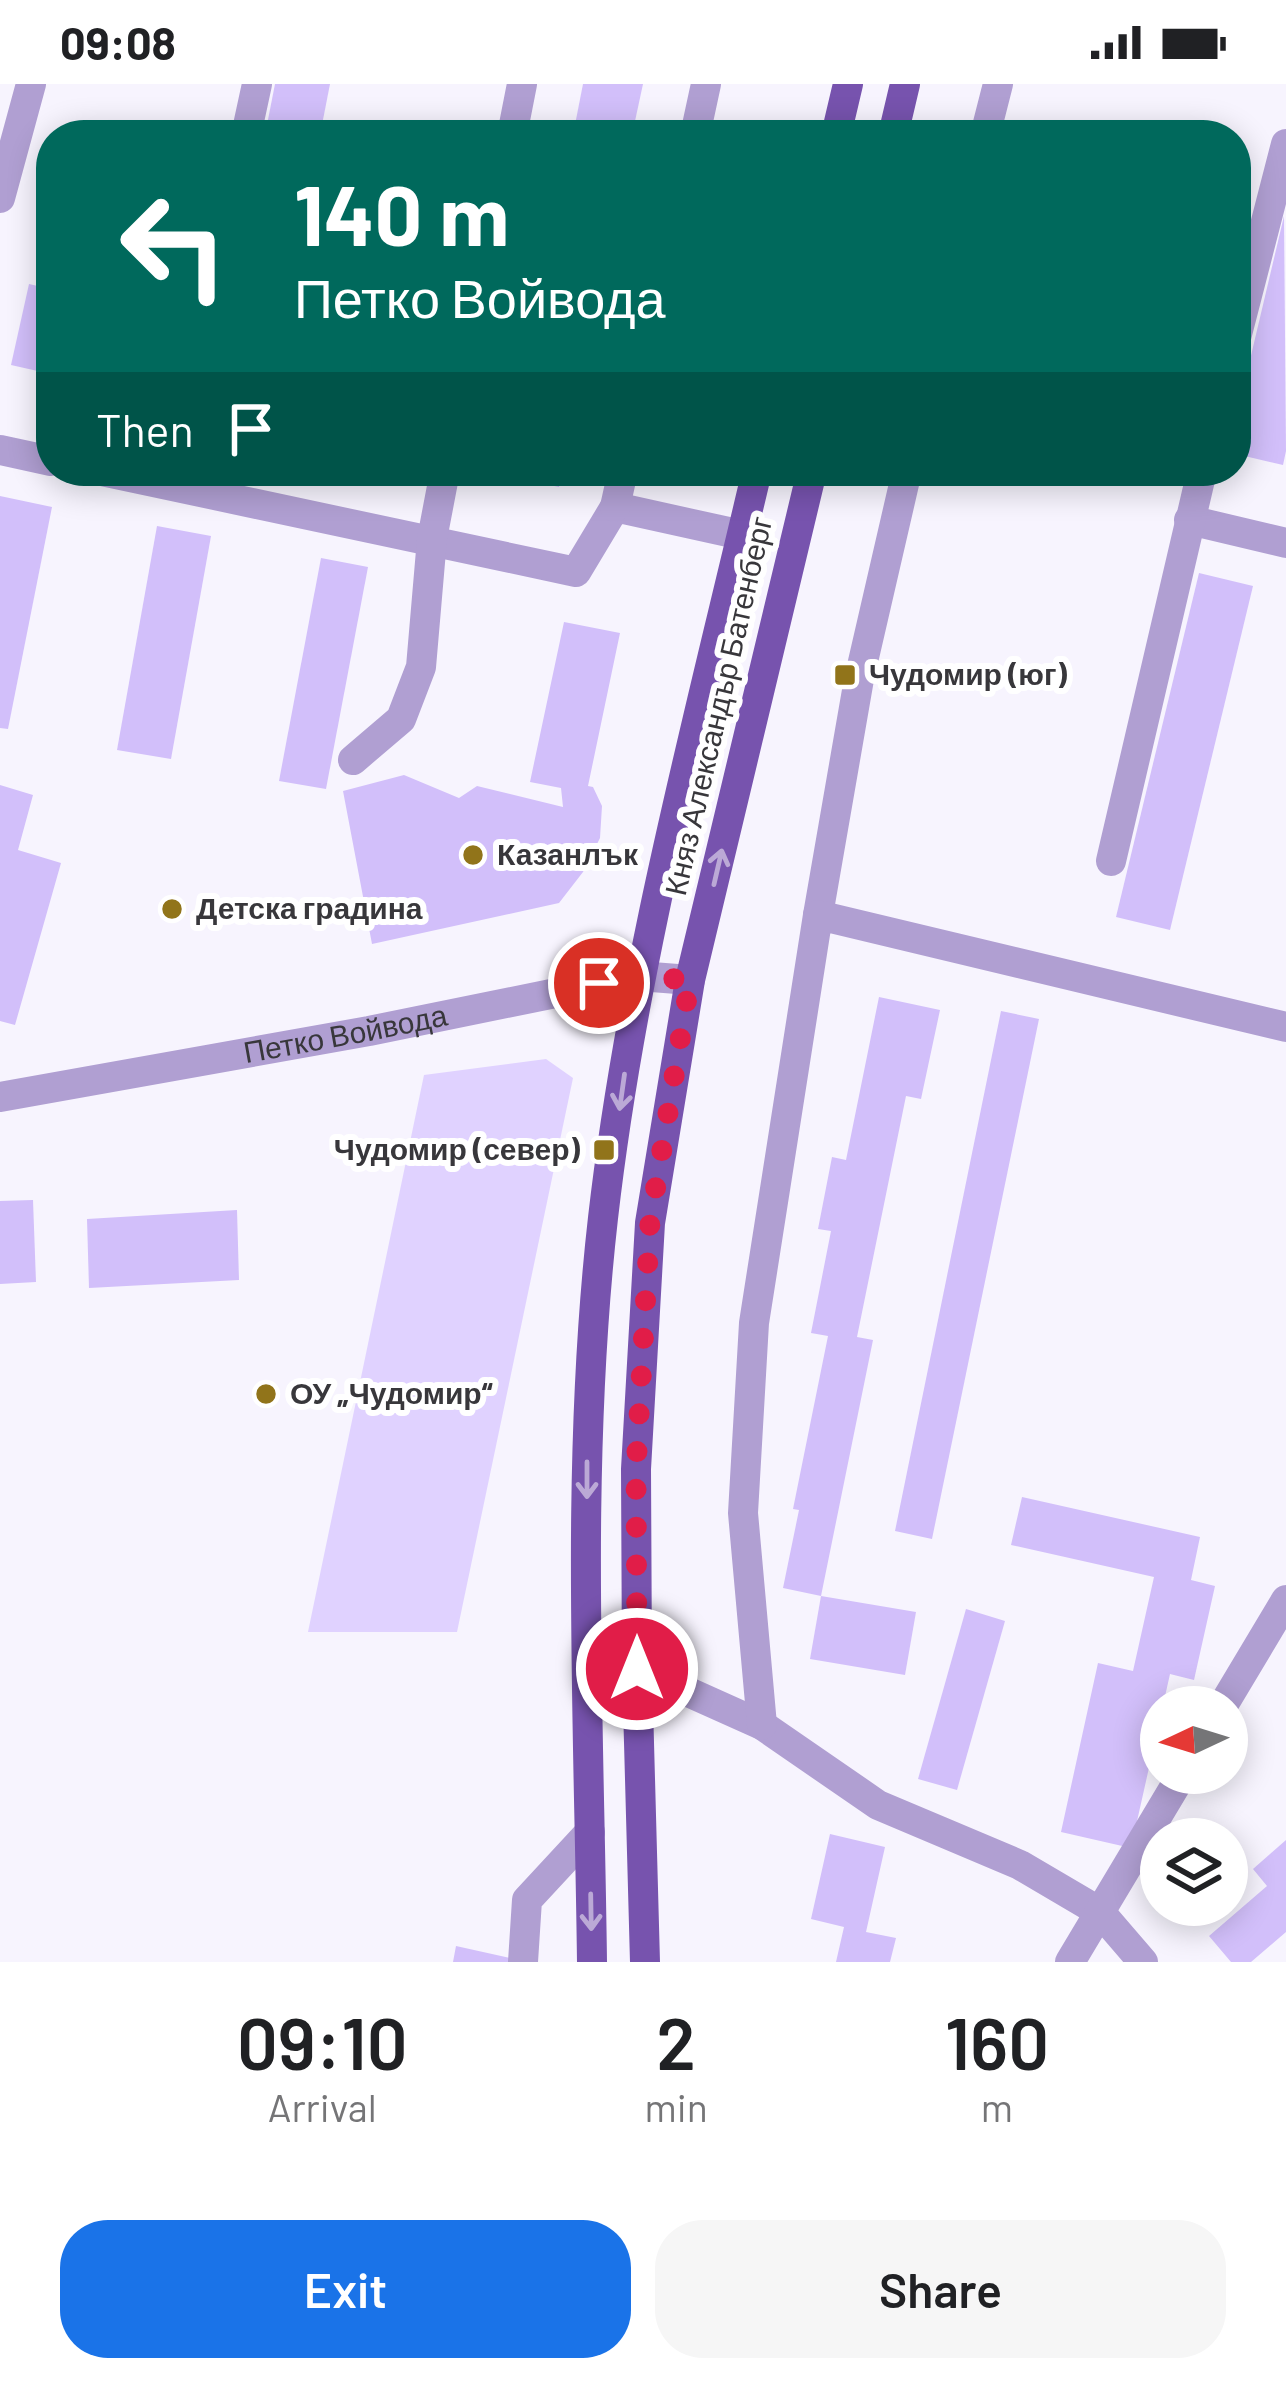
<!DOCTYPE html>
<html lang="en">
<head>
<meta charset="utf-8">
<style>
	:root { --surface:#fff; --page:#f6f6f6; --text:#202124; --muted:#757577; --accent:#1a73e8 }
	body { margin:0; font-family:Barlow,sans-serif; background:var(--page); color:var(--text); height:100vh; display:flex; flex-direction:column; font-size:45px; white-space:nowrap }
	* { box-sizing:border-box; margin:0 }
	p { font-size:39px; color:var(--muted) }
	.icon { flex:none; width:66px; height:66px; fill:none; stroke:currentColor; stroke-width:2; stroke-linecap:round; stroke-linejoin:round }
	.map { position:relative; height:1878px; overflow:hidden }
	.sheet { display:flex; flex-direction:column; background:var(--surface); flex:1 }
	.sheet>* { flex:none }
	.guide { position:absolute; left:36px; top:36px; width:1215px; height:366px; border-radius:48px; box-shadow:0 6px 30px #0003; background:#00695c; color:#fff; overflow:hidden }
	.needle { width:78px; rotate:266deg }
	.buttons { position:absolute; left:1140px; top:1602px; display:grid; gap:24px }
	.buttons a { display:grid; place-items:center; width:108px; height:108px; border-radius:50%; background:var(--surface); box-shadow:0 6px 30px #0003; font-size:60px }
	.pin { position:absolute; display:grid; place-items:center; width:102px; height:102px; color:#fff; margin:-51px; border:6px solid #fff; border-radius:50%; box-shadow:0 3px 12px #0007 }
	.me { position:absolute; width:132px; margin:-66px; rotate:0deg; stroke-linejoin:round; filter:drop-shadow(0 0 9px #0008) }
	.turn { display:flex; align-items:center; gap:42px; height:252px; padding:0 60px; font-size:54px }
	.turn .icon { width:156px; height:156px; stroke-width:2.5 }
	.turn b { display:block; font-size:84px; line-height:102px }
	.then { display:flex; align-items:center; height:114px; padding:0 60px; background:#0003; gap:24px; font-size:45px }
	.eta { display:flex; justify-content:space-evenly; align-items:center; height:204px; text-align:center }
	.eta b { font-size:72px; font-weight:600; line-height:84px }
	.action { display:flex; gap:24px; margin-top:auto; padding:24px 60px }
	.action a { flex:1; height:138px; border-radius:48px; background:var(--accent); color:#fff; font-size:48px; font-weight:600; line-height:138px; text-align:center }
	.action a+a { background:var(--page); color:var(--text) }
	.status { display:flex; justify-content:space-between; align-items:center; height:84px; padding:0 60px; background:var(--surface); direction:ltr }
	.status svg { height:33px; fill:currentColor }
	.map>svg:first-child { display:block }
	.green { fill:#e0d2ff }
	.building { fill:#d2bffa }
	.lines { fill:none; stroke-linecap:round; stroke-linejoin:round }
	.minor { stroke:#b09fd2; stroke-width:30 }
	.major { stroke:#7753ae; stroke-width:30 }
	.oneway { stroke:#bba9d6 }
	.route { stroke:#e11d48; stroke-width:21; stroke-dasharray:0 37.8 }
	.poi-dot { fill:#91741a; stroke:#fff; stroke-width:4.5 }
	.labels { text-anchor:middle; stroke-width:12; stroke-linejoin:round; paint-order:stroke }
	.poi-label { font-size:30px; font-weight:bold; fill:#38373b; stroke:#fff; text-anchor:start }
	.street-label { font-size:30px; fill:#38373b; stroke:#fff }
</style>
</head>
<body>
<div class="status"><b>09:08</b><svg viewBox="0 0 49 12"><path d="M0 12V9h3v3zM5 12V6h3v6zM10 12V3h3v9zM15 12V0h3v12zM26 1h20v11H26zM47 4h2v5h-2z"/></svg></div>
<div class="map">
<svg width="1286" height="1878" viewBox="0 0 1286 1878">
	<rect width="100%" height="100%" fill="#f7f4fe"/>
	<polygon class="green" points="546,975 573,994 457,1548 308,1548 424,991"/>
	<g class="building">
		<polygon points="275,0 330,0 320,51 265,51"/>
		<polygon points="583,0 643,0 632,51 573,51"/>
		<polygon points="1284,132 1286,367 1283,381 1236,370 1236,335"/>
		<polygon points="29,200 51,205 51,290 11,281"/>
		<polygon points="503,387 562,387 559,403 502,391"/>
		<polygon points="0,412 52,423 8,645 0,644"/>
		<polygon points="157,442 211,452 171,675 117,666"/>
		<polygon points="321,474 368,483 326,705 279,697"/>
		<polygon points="1199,489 1253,502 1170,846 1116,833"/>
		<polygon points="564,538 620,549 588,702 593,703 602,722 600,754 583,788 559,819 372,860 343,707 404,691 459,714 477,702 563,723 561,704 530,698"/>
		<polygon points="0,701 33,711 18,766 61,779 15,941 0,937"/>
		<polygon points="879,913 940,926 921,1015 906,1012 857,1253 873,1256 821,1512 783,1504 799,1426 793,1425 828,1252 811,1249 831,1147 818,1145 832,1073 846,1076"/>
		<polygon points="1001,927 1039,935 932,1455 895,1447"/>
		<polygon points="33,1116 36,1198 0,1200 0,1117"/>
		<polygon points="237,1126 239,1196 89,1204 87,1135"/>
		<polygon points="1022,1413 1200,1453 1191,1496 1215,1502 1194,1596 1170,1590 1131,1764 1061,1748 1098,1579 1133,1587 1154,1493 1011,1461"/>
		<polygon points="821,1512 916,1528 905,1591 810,1575"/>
		<polygon points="966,1525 1005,1537 957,1706 918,1695"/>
		<polygon points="830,1750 885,1763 866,1848 896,1854 890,1878 836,1878 844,1843 811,1835"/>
		<polygon points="1286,1756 1286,1848 1251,1878 1231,1878 1209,1852 1267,1802 1253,1785"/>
		<polygon points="456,1862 519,1876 519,1878 453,1878"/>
	</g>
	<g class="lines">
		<g class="minor">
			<polyline points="246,51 257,0"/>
			<polyline points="512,51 522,0"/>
			<polyline points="695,51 706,0"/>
			<polyline points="985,51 998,0"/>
			<polyline points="0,114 31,0"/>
			<polyline points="1236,254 1286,60"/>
			<polyline points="0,366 51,377"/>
			<polyline points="102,387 576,488 615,423 742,451"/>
			<polyline points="615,423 623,387"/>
			<polyline points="1189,436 1286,459"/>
			<polyline points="353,676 401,635 421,583 432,455 445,387"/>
			<polyline points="1111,777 1202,387"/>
			<polyline points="818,831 859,595 907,387"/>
			<path id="s1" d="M 0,1013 L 369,947 L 639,892 L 690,896"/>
			<polyline points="637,1585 762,1641 878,1721 1020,1781 1100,1828 1143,1878"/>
			<polyline points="1222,1623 1286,1516"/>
			<polyline points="762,1641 743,1429 754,1239 818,831 1286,943"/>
			<polyline points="523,1878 527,1816 590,1748"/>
			<polyline points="1070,1878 1183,1689"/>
		</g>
		<g class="major">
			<polyline points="836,51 848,0"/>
			<polyline points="893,51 905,0"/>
			<path d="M 592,1878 C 589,1631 575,1380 603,1134 C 632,881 699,634 757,387"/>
			<polyline points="645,1878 637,1585 636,1385 650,1139 690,896 812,387"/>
		</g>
	</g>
	<defs><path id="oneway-shaft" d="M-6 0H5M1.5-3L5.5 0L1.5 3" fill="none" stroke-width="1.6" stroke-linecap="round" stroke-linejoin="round" transform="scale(3)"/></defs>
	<g class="oneway">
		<use href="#oneway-shaft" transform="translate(718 783) rotate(-77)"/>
		<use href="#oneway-shaft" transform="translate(622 1008) rotate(98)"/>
		<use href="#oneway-shaft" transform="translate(587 1396) rotate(90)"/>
		<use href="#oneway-shaft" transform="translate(591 1828) rotate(89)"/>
	</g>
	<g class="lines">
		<polyline class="route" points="599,899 639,892 690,896 650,1138 636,1385 637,1585"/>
	</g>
	<g class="poi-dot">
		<rect x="833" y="579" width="24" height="24" rx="6"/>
		<circle cx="473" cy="771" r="12"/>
		<circle cx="172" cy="825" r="12"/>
		<rect x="592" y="1054" width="24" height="24" rx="6"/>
		<circle cx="266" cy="1310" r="12"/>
	</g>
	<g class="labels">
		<g class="poi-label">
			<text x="869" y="601">Чудомир (юг)</text>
			<text x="497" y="781">Казанлък</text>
			<text x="196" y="835">Детска градина</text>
			<text x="580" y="1076" text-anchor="end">Чудомир (север)</text>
			<text x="290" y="1320">ОУ „Чудомир“</text>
		</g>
		<g class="street-label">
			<text transform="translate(719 622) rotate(-77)" y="10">Княз Александър Батенберг</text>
			<text dy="10" stroke="none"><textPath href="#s1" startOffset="351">Петко Войвода</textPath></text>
		</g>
	</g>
</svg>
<div class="buttons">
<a><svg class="needle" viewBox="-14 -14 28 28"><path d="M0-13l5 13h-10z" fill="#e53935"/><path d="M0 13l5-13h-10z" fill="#757577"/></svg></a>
<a><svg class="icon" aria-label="layers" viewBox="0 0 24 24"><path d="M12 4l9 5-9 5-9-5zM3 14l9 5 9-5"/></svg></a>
</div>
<div class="pin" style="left:599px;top:899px;background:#d93025"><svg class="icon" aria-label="arrive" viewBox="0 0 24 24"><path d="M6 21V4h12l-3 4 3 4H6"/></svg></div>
<svg class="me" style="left:637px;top:1585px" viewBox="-20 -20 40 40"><circle r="17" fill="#e11d48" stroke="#fff" stroke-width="3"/><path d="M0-11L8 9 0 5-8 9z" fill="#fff"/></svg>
<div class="guide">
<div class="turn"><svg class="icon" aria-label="left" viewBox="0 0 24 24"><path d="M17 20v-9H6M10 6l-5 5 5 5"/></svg><div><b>140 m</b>Петко Войвода</div></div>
<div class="then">Then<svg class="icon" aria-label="arrive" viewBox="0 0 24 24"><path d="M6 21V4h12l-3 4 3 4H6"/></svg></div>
</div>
</div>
<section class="sheet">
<div class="eta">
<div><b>09:10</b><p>Arrival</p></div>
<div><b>2</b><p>min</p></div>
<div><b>160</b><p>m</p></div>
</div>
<div class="action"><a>Exit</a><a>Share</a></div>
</section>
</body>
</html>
